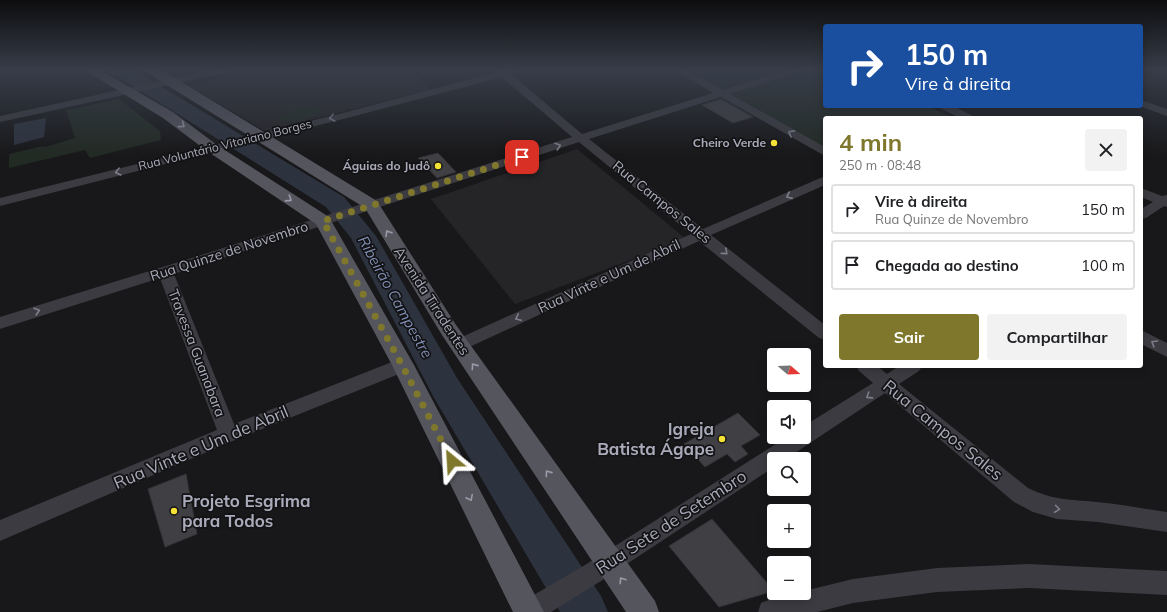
<!DOCTYPE html>
<html lang="pt">
<head>
<meta charset="utf-8">
<style>
	:root { --surface:#fff; --page:#f2f2f2; --text:#202124; --muted:#757577; --line:#e0e0e0; --accent:#7f782c }
	body { margin:0; font-family:Mulish,sans-serif; background:var(--page); color:var(--text); height:100vh; display:flex; flex-direction:column; font-size:15px; white-space:nowrap }
	* { box-sizing:border-box; margin:0 }
	p { font-size:13px; color:var(--muted) }
	.icon { flex:none; width:22px; height:22px; fill:none; stroke:currentColor; stroke-width:2; stroke-linecap:round; stroke-linejoin:round }
	.map { position:relative; flex:1; overflow:hidden }
	.sheet { position:absolute; left:823px; top:116px; width:320px; height:252px; display:flex; flex-direction:column; background:var(--surface); border-radius:4px; box-shadow:0 2px 10px #0003 }
	.sheet>* { flex:none }
	.guide { position:absolute; left:823px; top:24px; width:320px; height:84px; border-radius:4px; box-shadow:0 2px 10px #0003; background:#1a4fa0; color:#fff; overflow:hidden }
	.needle { width:26px; rotate:109deg }
	.controls { position:absolute; left:767px; top:348px; display:grid; gap:8px }
	.controls a { display:grid; place-items:center; width:44px; height:44px; border-radius:4px; background:var(--surface); box-shadow:0 2px 10px #0003; font-size:20px }
	.pin { position:absolute; display:grid; place-items:center; width:34px; height:34px; color:#fff; margin:-17px; border-radius:8px; box-shadow:0 2px 6px #0006 }
	.me { position:absolute; width:44px; margin:-22px; rotate:333deg; stroke-linejoin:round; filter:drop-shadow(0 0 3px #0008) }
	.turn { display:flex; align-items:center; gap:14px; height:84px; padding:0 16px; font-size:18px }
	.turn .icon { width:52px; height:52px; stroke-width:2.5 }
	.turn b { display:block; font-size:28px; line-height:34px }
	.round { display:grid; place-items:center; flex:none; width:42px; height:42px; border-radius:4px; background:var(--page) }
	.summary { display:flex; align-items:center; justify-content:space-between; height:68px; padding:0 16px }
	h1 { font-size:24px; font-weight:700; line-height:30px; color:var(--accent) }
	.primary-button { display:flex; gap:8px; margin-top:auto; padding:8px 16px }
	.primary-button a { flex:1; height:46px; border-radius:4px; background:var(--accent); color:#fff; font-size:16px; font-weight:700; line-height:46px; text-align:center }
	.primary-button a+a { background:var(--page); color:var(--text) }
	ul { padding:0; list-style:none }
	li { display:flex; align-items:center; gap:12px; height:50px; margin:0 8px 6px; padding:0 8px; border:2px solid var(--line); border-radius:4px }
	li div { flex:1 }
	li b { display:block; font-size:15px }
	li em { font-style:normal }
	.map>svg:first-child { display:block }
	.built { fill:#252427 }
	.green { fill:#222a24 }
	.water { fill:#2d333e }
	.lines { fill:none; stroke-linecap:round; stroke-linejoin:round }
	.river { fill:#2d333e; fill-rule:evenodd }
	.building { fill:#403f44; stroke:#333236 }
	.minor { fill:#3b3b41; fill-rule:evenodd }
	.major { fill:#55555e; fill-rule:evenodd }
	.oneway { stroke:#7e7e8a }
	.oneway2 { stroke:#999aa8 }
	.route { stroke:#7f782c; stroke-width:7; stroke-dasharray:0 12.6 }
	.poi-dot { fill:#f4e236; stroke:#131315; stroke-width:1.5 }
	.labels { text-anchor:middle; stroke-width:3.5; stroke-linejoin:round; paint-order:stroke }
	.far-poi-label { font-size:12px; font-weight:bold; fill:#aaabba; stroke:#131315; text-anchor:end }
	.far-street-label { font-size:12px; fill:#aaabba; stroke:#131315 }
	.street-label { font-size:14px; fill:#aaabba; stroke:#131315 }
	.water-label { font-size:15px; font-style:italic; fill:#8190b5; stroke:#131315 }
	.near-poi-label { font-size:17px; font-weight:bold; fill:#aaabba; stroke:#131315; text-anchor:end }
	.near-street-label { font-size:17px; fill:#aaabba; stroke:#131315 }
</style>
</head>
<body>
<div class="map">
<svg width="1167" height="612" viewBox="0 0 1167 612">
	<rect width="100%" height="100%" fill="#18181a"/>
	<g class="built">
		<polygon points="262,69 411,69 430,90 265,131 188,85"/>
		<polygon points="577,149 686,239 515,304 431,199"/>
	</g>
	<g class="green">
		<polygon points="687,69 795,69 724,90"/>
		<polygon points="808,69 825,69 825,106 928,106 954,118 825,118 825,149 726,94"/>
		<polygon points="119,99 160,131 161,140 90,158 85,150 9,168 9,154 43,146 45,147 75,138 66,110"/>
		<path d="M 294,103 L 297,106 L 313,106 L 320,109 L 319,114 C 309,120 288,126 277,118 L 286,115 L 284,111 L 287,110 L 285,106 Z"/>
	</g>
	<polygon class="water" points="46,118 44,137 14,145 14,124"/>
	<g class="lines">
		<polygon class="river" points="107,69 130,69 147,78 344,197 376,236 457,378 601,596 608,612 560,612 433,396 351,238 326,207 133,86 110,73"/>
	</g>
	<g class="building">
		<polygon points="721,99 746,113 753,117 733,123 702,105"/>
		<polygon points="438,153 456,172 437,178 418,158"/>
		<polygon points="738,413 760,435 741,446 748,454 735,462 727,454 705,467 684,444"/>
		<polygon points="186,474 197,534 165,547 148,489"/>
		<polygon points="712,519 774,591 719,607 669,546"/>
	</g>
	<g class="lines">
		<g class="minor">
			<polygon points="215,69 234,69 229,72 0,122 0,116"/>
			<polygon points="494,69 524,69 522,71 511,74 582,134 713,93 674,69 686,69 723,90 789,69 805,69 803,71 730,94 825,147 825,156 721,97 589,139 703,229 825,176 825,185 711,235 825,325 825,340 819,338 699,241 465,349 459,351 453,349 450,345 453,341 691,234 579,142 174,274 234,424 397,360 403,358 409,360 412,365 409,370 235,440 0,541 0,520 217,430 160,278 0,329 0,317 195,257 572,137 502,77 351,117 0,206 0,198 343,113 497,72"/>
			<polygon points="1141,100 1167,109 1167,116 1139,106 1141,106"/>
			<polygon points="939,106 953,106 973,116 974,118 960,118 940,108"/>
			<polygon points="1141,188 1162,196 1167,195 1167,207 1164,206 1146,218 1141,219 1141,209 1153,202 1141,197"/>
			<polygon points="1141,330 1167,343 1167,357 1141,344"/>
			<path d="M 856,366 L 877,366 L 887,374 L 899,366 L 922,366 L 919,371 L 899,384 L 1028,488 C 1055,501 1069,499 1097,502 C 1120,504 1144,509 1167,512 L 1167,532 L 1098,522 L 1057,519 L 1033,512 L 1014,502 L 885,393 L 786,459 L 774,459 L 774,467 L 601,581 L 551,612 L 517,612 L 520,603 L 585,565 L 787,437 L 804,437 L 804,426 L 873,383 L 859,371 Z"/>
			<path d="M 1029,564 L 1167,571 L 1167,595 L 1029,588 L 937,592 L 853,603 L 817,612 L 758,612 L 761,603 C 774,598 790,593 804,593 L 804,591 L 853,579 L 937,568 Z"/>
		</g>
		<g class="major">
			<polygon points="83,69 98,69 173,112 217,145 329,217 414,365 544,612 513,612 392,365 316,224 207,151 163,118"/>
			<polygon points="141,69 157,69 175,78 377,201 456,325 655,601 659,612 626,612 442,335 365,208"/>
		</g>
	</g>
	<defs><path id="oneway-chevron" d="M-2-3.5L2.5 0L-2 3.5" fill="none" stroke-width="1.6" stroke-linecap="round" stroke-linejoin="round"/></defs>
	<g class="oneway">
		<use href="#oneway-chevron" transform="translate(332 118) rotate(166)"/>
		<use href="#oneway-chevron" transform="translate(791 133) rotate(-151)"/>
		<use href="#oneway-chevron" transform="translate(558 146) rotate(-18)"/>
		<use href="#oneway-chevron" transform="translate(118 172) rotate(166)"/>
		<use href="#oneway-chevron" transform="translate(789 196) rotate(156)"/>
		<use href="#oneway-chevron" transform="translate(725 252) rotate(41)"/>
		<use href="#oneway-chevron" transform="translate(37 311) rotate(-17)"/>
		<use href="#oneway-chevron" transform="translate(518 318) rotate(155)"/>
		<use href="#oneway-chevron" transform="translate(1154 343) rotate(-150)"/>
		<use href="#oneway-chevron" transform="translate(869 396) rotate(147)"/>
		<use href="#oneway-chevron" transform="translate(1057 509) rotate(8)"/>
	</g>
	<g class="oneway2">
		<use href="#oneway-chevron" transform="translate(182 125) rotate(37)"/>
		<use href="#oneway-chevron" transform="translate(289 199) rotate(33)"/>
		<use href="#oneway-chevron" transform="translate(388 233) rotate(-122)"/>
		<use href="#oneway-chevron" transform="translate(474 366) rotate(-125)"/>
		<use href="#oneway-chevron" transform="translate(548 473) rotate(-125)"/>
		<use href="#oneway-chevron" transform="translate(470 498) rotate(63)"/>
		<use href="#oneway-chevron" transform="translate(622 580) rotate(-124)"/>
	</g>
	<linearGradient id="sky" x2="0" y2="1"><stop stop-color="#0d0d0e"/><stop offset="0.45" stop-color="#373d49"/><stop offset="1" stop-color="#373d49" stop-opacity="0"/></linearGradient>
	<rect width="1167" height="155" fill="url(#sky)"/>
	<g class="lines">
		<polyline class="route" points="452,461 402,365 323,221 522,157"/>
	</g>
	<g class="poi-dot">
		<circle cx="774" cy="143" r="4"/>
		<circle cx="438" cy="166" r="4"/>
		<circle cx="722" cy="439" r="4"/>
		<circle cx="174" cy="511" r="4"/>
	</g>
	<g class="labels">
		<g class="far-poi-label">
			<text x="766" y="147">Cheiro Verde</text>
			<text x="430" y="170">Águias do Judô</text>
		</g>
		<g class="far-street-label">
			<text transform="translate(225 145) rotate(-14)" y="4">Rua Voluntário Vitoriano Borges</text>
		</g>
		<g class="street-label">
			<text transform="translate(662 202) rotate(39)" y="5">Rua Campos Sales</text>
			<text transform="translate(229 251) rotate(-18)" y="5">Rua Quinze de Novembro</text>
			<text transform="translate(609 276) rotate(-25)" y="5">Rua Vinte e Um de Abril</text>
			<text transform="translate(432 301) rotate(57)" y="5">Avenida Tiradentes</text>
			<text transform="translate(197 353) rotate(69)" y="5">Travessa Guanabara</text>
		</g>
		<g class="water-label">
			<text transform="translate(395 297) rotate(61)" y="5">Ribeirão Campestre</text>
		</g>
		<g class="near-poi-label">
			<text x="714" y="435">Igreja<tspan x="714" dy="20">Batista Ágape</tspan></text>
			<text x="182" y="507" text-anchor="start">Projeto Esgrima<tspan x="182" dy="20">para Todos</tspan></text>
		</g>
		<g class="near-street-label">
			<text transform="translate(943 430) rotate(39)" y="6">Rua Campos Sales</text>
			<text transform="translate(201 447) rotate(-23)" y="6">Rua Vinte e Um de Abril</text>
			<text transform="translate(671 522) rotate(-33)" y="6">Rua Sete de Setembro</text>
		</g>
	</g>
</svg>
<div class="controls">
<a><svg class="needle" viewBox="-14 -14 28 28"><path d="M0-13l5 13h-10z" fill="#e53935"/><path d="M0 13l5-13h-10z" fill="#757577"/></svg></a>
<a><svg class="icon" aria-label="sound" viewBox="0 0 24 24"><path d="M4 9h4l5-4v14l-5-4H4zM17 9q2 3 0 6"/></svg></a>
<a><svg class="icon" aria-label="search" viewBox="0 0 24 24"><circle cx="10" cy="10" r="6"/><path d="M15 15l6 6"/></svg></a>
<a>+</a>
<a>−</a>
</div>
<div class="pin" style="left:522px;top:157px;background:#d93025"><svg class="icon" aria-label="arrive" viewBox="0 0 24 24"><path d="M6 21V4h12l-3 4 3 4H6"/></svg></div>
<svg class="me" style="left:452px;top:461px" viewBox="-20 -20 40 40"><path d="M0-17L14 15 0 8-14 15z" fill="#7f782c" stroke="#fff" stroke-width="4"/></svg>
<div class="guide">
<div class="turn"><svg class="icon" aria-label="right" viewBox="0 0 24 24"><path d="M7 20v-9h11M14 6l5 5-5 5"/></svg><div><b>150 m</b>Vire à direita</div></div>
</div>
<section class="sheet">
<div class="summary"><div><h1>4 min</h1><p>250 m · 08:48</p></div><a class="round"><svg class="icon" aria-label="close" viewBox="0 0 24 24"><path d="M6 6l12 12M18 6L6 18"/></svg></a></div>
<ul>
<li><svg class="icon" aria-label="right" viewBox="0 0 24 24"><path d="M7 20v-9h11M14 6l5 5-5 5"/></svg><div><b>Vire à direita</b><p>Rua Quinze de Novembro</p></div><em>150 m</em></li>
<li><svg class="icon" aria-label="arrive" viewBox="0 0 24 24"><path d="M6 21V4h12l-3 4 3 4H6"/></svg><div><b>Chegada ao destino</b></div><em>100 m</em></li>
</ul>
<div class="primary-button"><a>Sair</a><a>Compartilhar</a></div>
</section>
</div>
</body>
</html>
